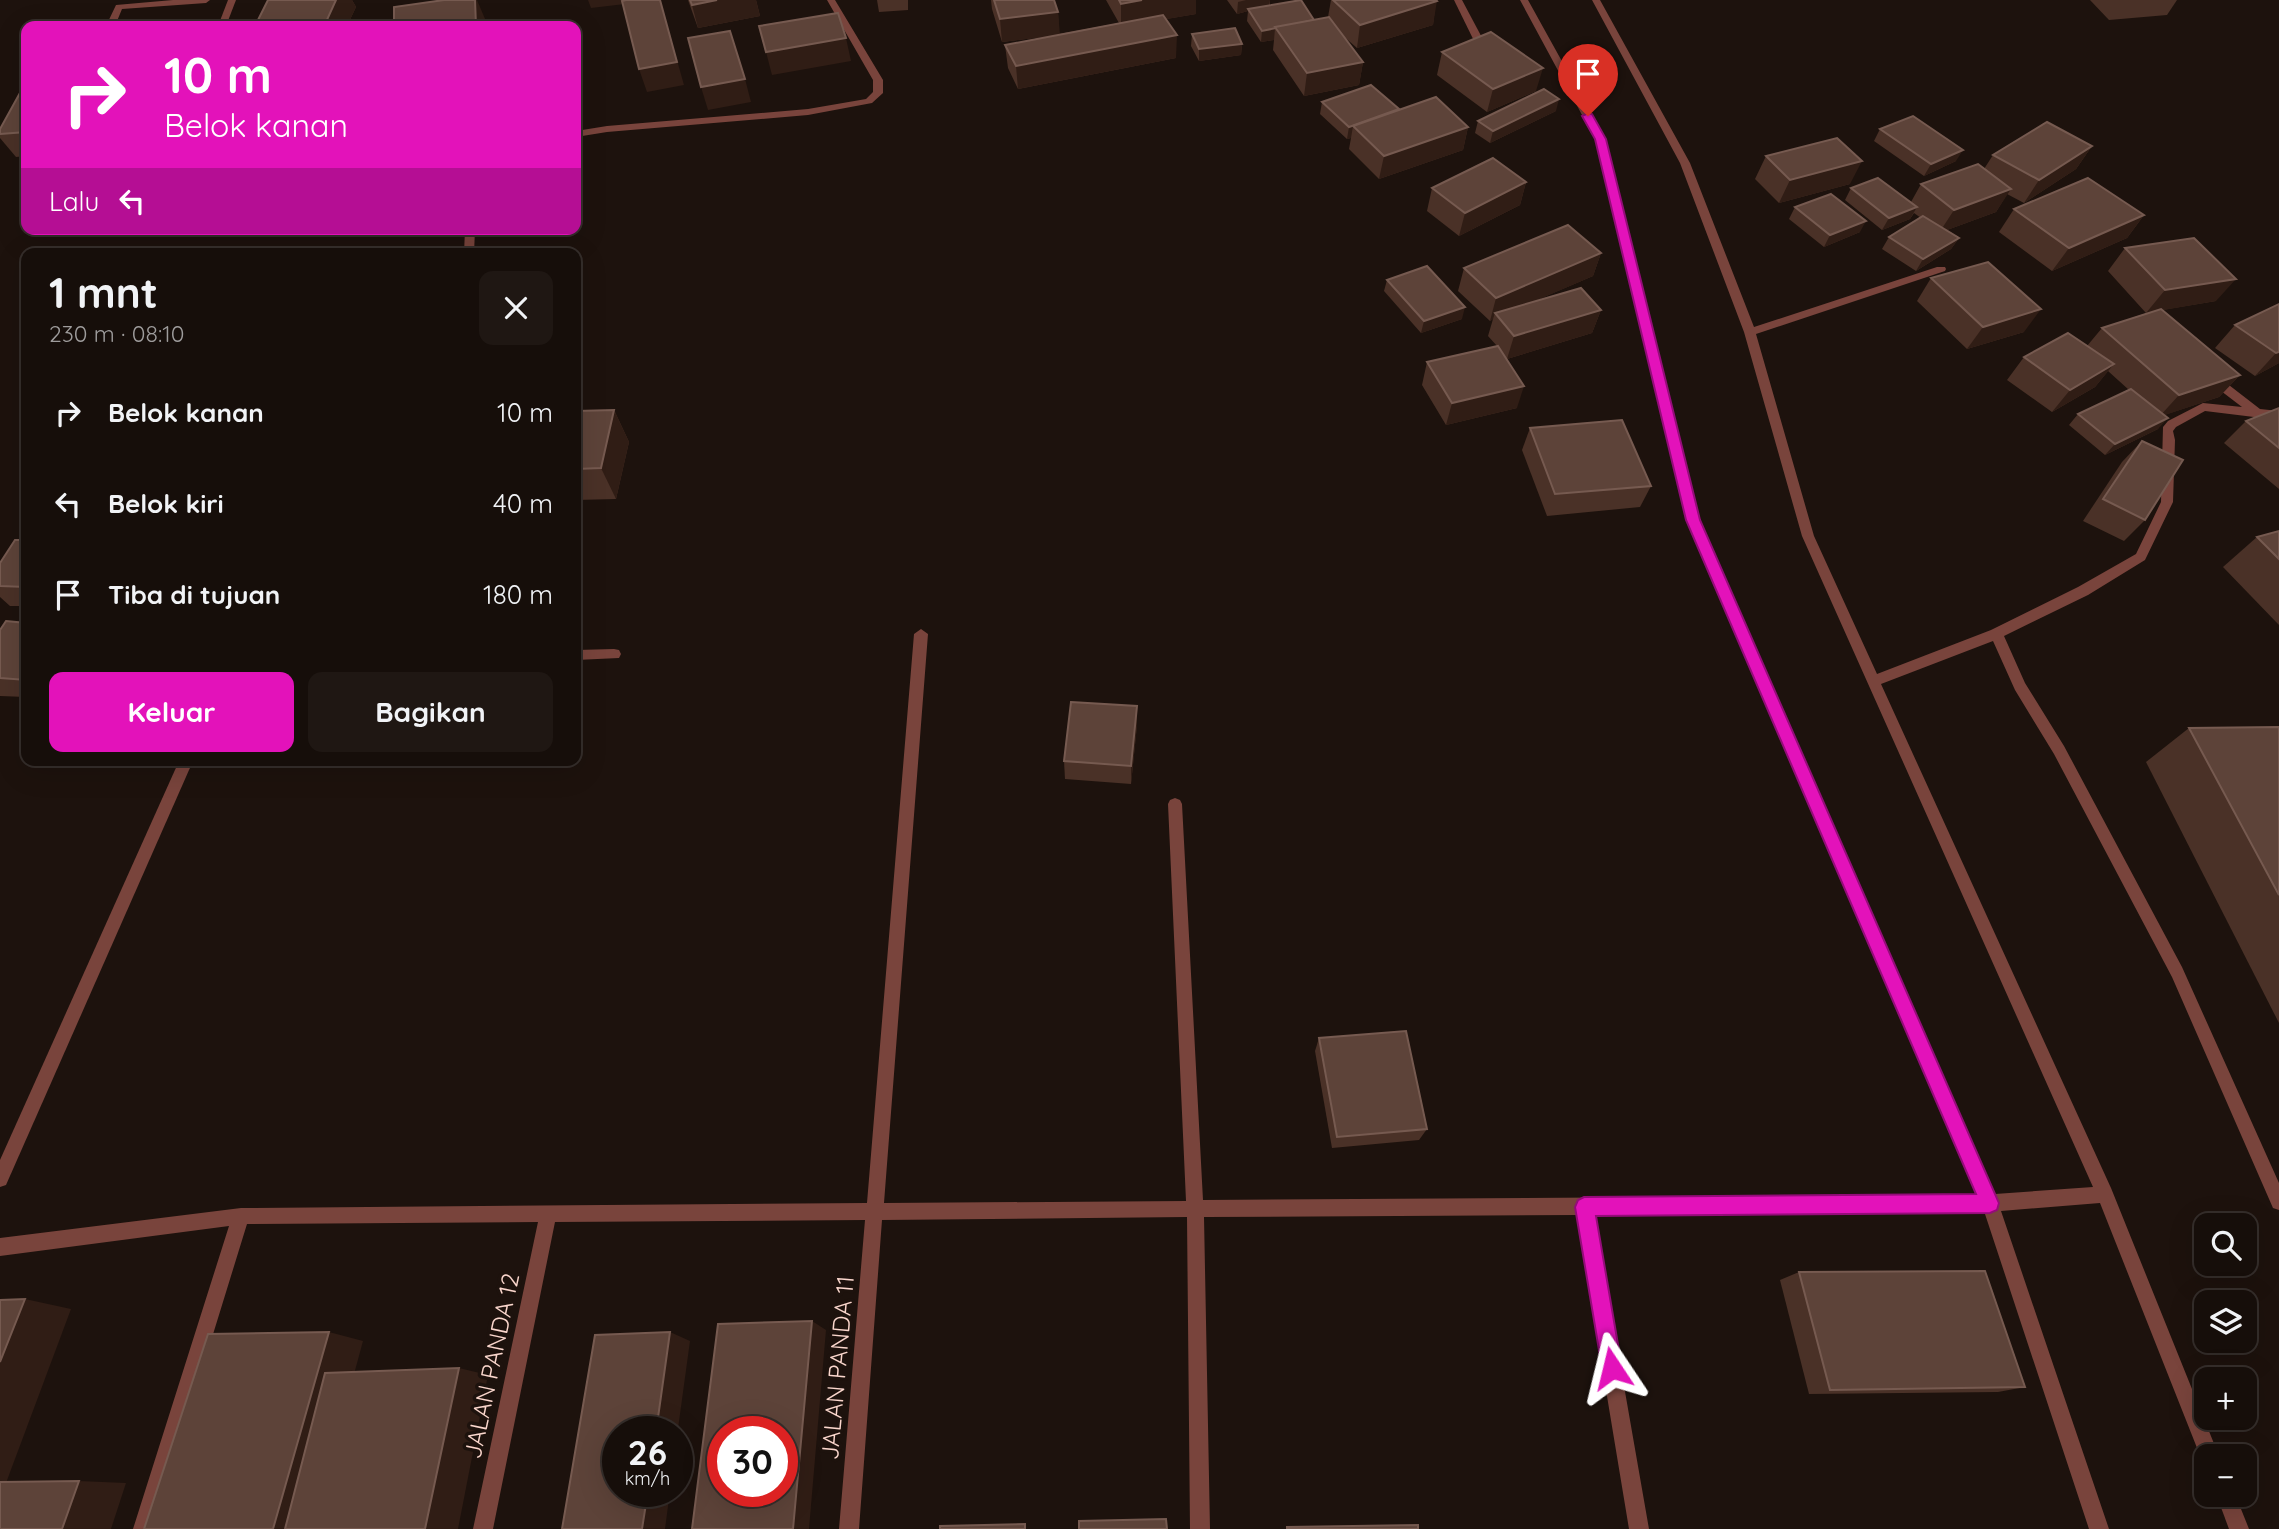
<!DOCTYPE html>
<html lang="id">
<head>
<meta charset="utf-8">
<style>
	:root { --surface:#160e0a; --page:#1f1713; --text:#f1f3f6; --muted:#9e9c9c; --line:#352e2b; --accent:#e312ba }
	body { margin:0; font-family:Quicksand,sans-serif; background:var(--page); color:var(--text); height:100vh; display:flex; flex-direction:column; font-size:26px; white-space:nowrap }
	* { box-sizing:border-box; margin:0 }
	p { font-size:23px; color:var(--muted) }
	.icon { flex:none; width:38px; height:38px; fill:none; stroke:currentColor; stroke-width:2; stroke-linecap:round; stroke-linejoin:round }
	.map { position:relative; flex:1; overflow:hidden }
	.drawer { position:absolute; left:21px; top:248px; width:560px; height:518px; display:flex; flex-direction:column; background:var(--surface); border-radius:14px; box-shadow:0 7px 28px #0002,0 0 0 2px var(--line) }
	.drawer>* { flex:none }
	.top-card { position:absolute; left:21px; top:21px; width:560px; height:214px; border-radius:14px; box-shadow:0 7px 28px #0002,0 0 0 2px var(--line); background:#e312ba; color:#fff; overflow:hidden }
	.controls { position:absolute; left:2194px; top:1213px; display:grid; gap:14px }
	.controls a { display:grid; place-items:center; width:63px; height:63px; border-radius:14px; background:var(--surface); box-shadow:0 7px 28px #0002,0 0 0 2px var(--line); font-size:35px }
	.speed { position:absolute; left:602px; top:1416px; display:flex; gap:14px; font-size:35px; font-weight:700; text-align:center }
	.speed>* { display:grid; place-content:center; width:91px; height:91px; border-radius:50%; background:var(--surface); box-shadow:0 7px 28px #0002,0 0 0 2px var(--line); line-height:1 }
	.speed small { font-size:18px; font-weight:400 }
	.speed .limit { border:10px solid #d22; background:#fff; color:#111 }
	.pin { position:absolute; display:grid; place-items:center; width:60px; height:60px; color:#fff; margin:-72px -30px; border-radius:50% 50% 50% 0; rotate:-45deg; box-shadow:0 0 7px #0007 }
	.pin .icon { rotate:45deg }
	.me { position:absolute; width:77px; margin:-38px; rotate:350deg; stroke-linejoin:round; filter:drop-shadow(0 0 5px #0008) }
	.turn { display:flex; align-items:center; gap:24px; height:147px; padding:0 28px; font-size:32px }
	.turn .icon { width:91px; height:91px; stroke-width:2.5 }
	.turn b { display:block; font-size:49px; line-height:60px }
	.then { display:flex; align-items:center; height:66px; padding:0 28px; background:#0003; gap:14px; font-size:26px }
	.round { display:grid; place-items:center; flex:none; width:74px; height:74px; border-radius:14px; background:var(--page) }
	.overview { display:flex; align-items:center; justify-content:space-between; height:119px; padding:0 28px }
	h1 { font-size:42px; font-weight:700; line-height:52px }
	.primary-button { display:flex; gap:14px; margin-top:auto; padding:14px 28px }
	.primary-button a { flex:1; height:80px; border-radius:14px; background:var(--accent); color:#fff; font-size:28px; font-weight:700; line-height:80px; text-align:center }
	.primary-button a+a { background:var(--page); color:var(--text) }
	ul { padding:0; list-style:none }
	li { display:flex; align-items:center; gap:21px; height:91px; padding:0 28px }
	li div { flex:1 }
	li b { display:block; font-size:26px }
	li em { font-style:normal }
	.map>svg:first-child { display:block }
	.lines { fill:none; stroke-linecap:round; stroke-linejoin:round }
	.lane { fill:#79443c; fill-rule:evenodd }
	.street { fill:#79443c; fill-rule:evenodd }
	.wall { fill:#4a3127 }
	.shaded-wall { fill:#301d15 }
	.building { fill:#5d4339; stroke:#765a50; stroke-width:2; fill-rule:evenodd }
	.route { fill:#e312ba; stroke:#940c79; stroke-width:2 }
	.labels { text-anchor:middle; stroke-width:7; stroke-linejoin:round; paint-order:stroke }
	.near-street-label { font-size:24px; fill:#fbd7cd; stroke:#1d120d }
</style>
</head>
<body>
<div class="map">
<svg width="2279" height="1529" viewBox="0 0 2279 1529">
	<rect width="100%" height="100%" fill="#1d120d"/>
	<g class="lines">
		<polygon class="lane" points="614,649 619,650 621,654 619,658 576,660 576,650"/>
		<g class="street">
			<polygon points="173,0 210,0 206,3 122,9 115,26 106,26 116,5"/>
			<polygon points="228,0 236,0 226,26 218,26"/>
			<polygon points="827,0 835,0 883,80 883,93 872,103 808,115 607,132 576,137 576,131 607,126 808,109 866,99 873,92 873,80"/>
			<polygon points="1454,0 1462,0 1487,47 1485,49 1477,47"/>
			<polygon points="1520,0 1528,0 1605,139 1699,520 1995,1194 2093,1187 1802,536 1744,332 1680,163 1592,0 1600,0 1690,163 1754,327 1937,267 1945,267 1946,269 1945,271 1756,334 1814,536 1877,674 1991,630 2078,587 2136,554 2161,502 2163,427 2168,421 2203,403 2242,407 2208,381 2208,375 2216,375 2260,409 2279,411 2279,419 2260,419 2254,417 2205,411 2176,427 2173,431 2175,440 2173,502 2145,560 2088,595 2004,636 2025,683 2064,746 2182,967 2279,1183 2279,1210 2273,1208 2172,977 2054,754 2015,690 1993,641 1881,684 2111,1188 2219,1456 2207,1456 2207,1464 2203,1463 2100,1203 2001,1211 2109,1529 2089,1529 1984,1211 1594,1214 1649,1529 1629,1529 1577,1215 1204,1217 1210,1529 1190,1529 1187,1217 882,1220 859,1529 839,1529 865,1220 555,1222 493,1529 473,1529 538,1222 247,1224 153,1529 133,1529 229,1226 0,1256 0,1238 241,1208 867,1203 914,634 921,629 928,634 884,1203 1186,1201 1168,804 1170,800 1175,798 1180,800 1182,804 1203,1200 1978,1195 1687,520 1595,139"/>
			<polygon points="465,229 475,229 474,254 464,254"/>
			<polygon points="179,761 193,761 6,1185 0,1187 0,1160"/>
			<polygon points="2216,1494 2235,1494 2249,1529 2229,1529"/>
		</g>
	</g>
	<g class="wall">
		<polygon points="268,0 352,0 356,7 347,26 257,26 256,24"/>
		<polygon points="688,0 756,0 760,16 698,28"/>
		<polygon points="877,0 908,0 908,10 879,12"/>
		<polygon points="991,0 1054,0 1058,12 1059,34 1119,23 1106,0 1196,0 1196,14 1166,19 1176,58 1018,89 1008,68 1005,45 1049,36 1002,42 992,9"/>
		<polygon points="1227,0 1270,0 1270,6 1314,20 1328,17 1331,0 1436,0 1433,25 1357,48 1342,35 1363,62 1359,85 1304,96 1273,50 1274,40 1261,42 1247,21 1248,11 1237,14"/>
		<polygon points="2090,0 2177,0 2167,15 2109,20"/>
		<polygon points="1192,34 1242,44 1241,55 1199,61 1191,46"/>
		<polygon points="1442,52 1536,91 1487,112 1437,75"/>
		<polygon points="26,82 26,156 16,157 0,138 0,129"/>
		<polygon points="1322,102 1399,109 1399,110 1468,127 1463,150 1379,179 1349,149 1351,138 1347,139 1320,114"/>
		<polygon points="1556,111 1490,143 1475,133 1478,121"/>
		<polygon points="1880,129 1956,161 1924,176 1874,141"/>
		<polygon points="2092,146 2076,169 2024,203 2007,194 1996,212 1947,230 1959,238 1951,249 1916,271 1882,249 1889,237 1921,218 1914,213 1910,219 1882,230 1845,200 1851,188 1911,202 1921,184 1984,169 1993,155"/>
		<polygon points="1766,156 1850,184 1779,203 1755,179"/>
		<polygon points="1526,182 1520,205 1459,236 1427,211 1432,188"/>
		<polygon points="1795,207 1860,232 1824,247 1789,219"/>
		<polygon points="2014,209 2144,215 2127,238 2052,271 1999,232"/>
		<polygon points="2125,248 2216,301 2162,310 2240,375 2219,397 2164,415 2158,429 2105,455 2069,425 2078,414 2129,390 2108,371 2095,387 2052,412 2007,380 2024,357 2087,346 2102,328 2153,311 2146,313 2108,271"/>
		<polygon points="1601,253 1593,276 1532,302 1601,310 1592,333 1507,359 1501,352 1517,408 1446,425 1422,385 1427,362 1497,346 1488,336 1493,319 1490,321 1458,291 1464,268"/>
		<polygon points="1931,278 2024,332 1967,349 1917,301"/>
		<polygon points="1387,280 1462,319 1421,333 1384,291"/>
		<polygon points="2279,304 2279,363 2255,376 2215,348 2235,325"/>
		<polygon points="2279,408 2279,489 2224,443 2246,421"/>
		<polygon points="614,410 629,442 616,499 576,500 576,411"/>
		<polygon points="1530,428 1651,486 1640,507 1547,516 1522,450"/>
		<polygon points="2142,441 2145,520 2124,541 2083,521 2122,462"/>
		<polygon points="2279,531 2279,625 2223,567 2257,537"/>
		<polygon points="26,540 26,606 10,606 0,597 0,563"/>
		<polygon points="26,623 26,697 0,696 0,630"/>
		<polygon points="1137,725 1131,784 1065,779 1064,761"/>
		<polygon points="2279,727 2279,1023 2146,762 2189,728"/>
		<polygon points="1319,1038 1427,1129 1419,1140 1332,1148 1315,1051"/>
		<polygon points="1799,1272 2025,1387 1998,1392 1809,1394 1780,1280"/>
	</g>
	<g class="shaded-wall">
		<polygon points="336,0 352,0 356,7 347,26 329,26 326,22"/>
		<polygon points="475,0 477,0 488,26 476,26"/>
		<polygon points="588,0 642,0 642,2 591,8"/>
		<polygon points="660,0 684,85 647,92 639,69"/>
		<polygon points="717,0 756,0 760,16 698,28 692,5"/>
		<polygon points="1142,0 1196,0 1196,14 1121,27 1121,4"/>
		<polygon points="1246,0 1270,0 1269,7 1248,9 1248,11 1237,14 1238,2"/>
		<polygon points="1437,1 1433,25 1357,48 1360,25"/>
		<polygon points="1058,12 1060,35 1002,42 1000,19"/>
		<polygon points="1275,28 1274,40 1261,42 1262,31"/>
		<polygon points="1177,35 1176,58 1018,89 1016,66"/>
		<polygon points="846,38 851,61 772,75 766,52"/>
		<polygon points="1242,44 1241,55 1199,61 1199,49"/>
		<polygon points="1363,62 1359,85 1304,96 1307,73"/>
		<polygon points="1543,68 1536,91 1487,112 1493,89"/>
		<polygon points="745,79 751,102 708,110 701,87"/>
		<polygon points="1559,99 1556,111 1490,143 1493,131"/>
		<polygon points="1353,126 1351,138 1347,139 1349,127"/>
		<polygon points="1468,127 1463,150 1379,179 1384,156"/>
		<polygon points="2092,146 2076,169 2024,203 2039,180"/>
		<polygon points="1963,150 1956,161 1924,176 1931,164"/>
		<polygon points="1862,161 1850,184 1779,203 1790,180"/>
		<polygon points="1526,182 1520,205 1459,236 1465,213"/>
		<polygon points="2011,189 1996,212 1939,233 1954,210"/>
		<polygon points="1917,207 1910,219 1882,230 1889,218"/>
		<polygon points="2144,215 2127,238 2052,271 2069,248"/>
		<polygon points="1866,221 1860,232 1824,247 1830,235"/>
		<polygon points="1959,238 1951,249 1916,271 1923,259"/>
		<polygon points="1601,253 1593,276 1498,317 1495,313 1493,319 1490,321 1496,298"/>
		<polygon points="2236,279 2216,301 2146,313 2165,290"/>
		<polygon points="1465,307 1462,319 1421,333 1424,321"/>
		<polygon points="2041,309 2024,332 1967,349 1983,327"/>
		<polygon points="1601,310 1592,333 1507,359 1514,336"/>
		<polygon points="2279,352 2279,363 2255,376 2276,353"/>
		<polygon points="2114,364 2095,387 2052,412 2070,390"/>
		<polygon points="2240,375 2219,397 2159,417 2179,395"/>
		<polygon points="1524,386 1517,408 1446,425 1452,403"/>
		<polygon points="614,410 629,442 616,499 601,468"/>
		<polygon points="2168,418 2158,429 2105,455 2115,444"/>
		<polygon points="1137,706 1137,725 1131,784 1131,766"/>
		<polygon points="25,1299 71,1309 0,1499 0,1362"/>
		<polygon points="812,1321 826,1330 809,1529 793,1529"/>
		<polygon points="329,1332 363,1341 312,1529 273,1529"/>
		<polygon points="670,1332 690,1341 677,1436 677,1432 656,1432"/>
		<polygon points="459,1368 488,1375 458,1529 425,1529"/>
		<polygon points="79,1481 126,1483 111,1529 62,1529"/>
		<polygon points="648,1491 670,1491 665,1529 642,1529"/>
	</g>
	<g class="building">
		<polygon points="268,0 336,0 326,22 256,24"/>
		<polygon points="444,0 475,0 476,26 394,26 394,7"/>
		<polygon points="626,0 660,0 677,62 639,69 622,1"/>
		<polygon points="690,0 717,0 692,5"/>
		<polygon points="994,0 1054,0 1058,12 1000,19"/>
		<polygon points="1119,0 1142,0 1121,4"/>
		<polygon points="1301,0 1314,20 1262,31 1248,9"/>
		<polygon points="1333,0 1436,0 1437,1 1360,25"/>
		<polygon points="838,13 846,38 766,52 759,26"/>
		<polygon points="1163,15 1177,35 1016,66 1005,45"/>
		<polygon points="1329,17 1363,62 1307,73 1275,27"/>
		<polygon points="202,25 202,26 154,26"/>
		<polygon points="1235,28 1242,44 1199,49 1192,34"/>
		<polygon points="730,31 745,79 701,87 688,38"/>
		<polygon points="1491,32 1543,68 1493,89 1442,52"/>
		<polygon points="26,82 26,132 0,134 0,129"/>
		<polygon points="1371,85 1399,109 1349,127 1322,102"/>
		<polygon points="1544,89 1559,99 1493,131 1478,121"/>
		<polygon points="1436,97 1468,127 1384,156 1353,126"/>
		<polygon points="1913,116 1963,150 1931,164 1880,129"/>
		<polygon points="2047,122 2092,146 2039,180 1993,155"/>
		<polygon points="1837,138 1862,161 1790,180 1766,156"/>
		<polygon points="1493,158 1526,182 1465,213 1432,188"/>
		<polygon points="1978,164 2011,189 1954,210 1921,184"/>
		<polygon points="1878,178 1917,207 1889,218 1851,188"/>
		<polygon points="2088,178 2144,215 2069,248 2014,209"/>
		<polygon points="1831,194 1866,221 1830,235 1795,207"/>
		<polygon points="1923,216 1959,238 1923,259 1889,237"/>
		<polygon points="1568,225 1601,253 1496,298 1464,268"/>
		<polygon points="2194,238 2236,279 2165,290 2125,248"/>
		<polygon points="1988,262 2041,309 1983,327 1931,278"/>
		<polygon points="1427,266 1465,307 1424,321 1387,280"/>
		<polygon points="1581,288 1601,310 1514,336 1495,313"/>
		<polygon points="2279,304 2279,352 2276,353 2235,325"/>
		<polygon points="2161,309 2240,375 2179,395 2102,328"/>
		<polygon points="2068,333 2114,364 2070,390 2024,357"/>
		<polygon points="1498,346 1524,386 1452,403 1427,362"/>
		<polygon points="2131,389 2168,418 2115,444 2078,414"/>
		<polygon points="2279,408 2279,448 2246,421"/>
		<polygon points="614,410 601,468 576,469 576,411"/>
		<polygon points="1622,420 1651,486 1555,494 1530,428"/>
		<polygon points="2142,441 2183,460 2145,520 2103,499"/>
		<polygon points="2279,531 2279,559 2257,537"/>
		<polygon points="15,540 26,540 26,587 0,586 0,563"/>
		<polygon points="6,621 26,623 26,680 0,678 0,630"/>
		<polygon points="1071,702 1137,706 1131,766 1064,761"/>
		<polygon points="2279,727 2279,895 2189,728"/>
		<polygon points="1406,1031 1427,1129 1337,1137 1319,1038"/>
		<polygon points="1985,1271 2025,1387 1830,1390 1799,1272"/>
		<polygon points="25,1299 0,1362 0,1300"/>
		<path d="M 812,1321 L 793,1529 L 692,1529 L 718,1324 ZM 723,1432 L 782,1432 L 782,1491 L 723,1491 Z"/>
		<polygon points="329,1332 273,1529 144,1529 208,1334"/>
		<polygon points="670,1332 656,1432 618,1432 618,1491 648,1491 642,1529 562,1529 595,1335"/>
		<polygon points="459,1368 425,1529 285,1529 325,1373"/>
		<polygon points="79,1481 62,1529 0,1529 0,1482"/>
		<polygon points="1166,1519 1167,1529 1079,1529 1079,1521"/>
		<polygon points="1025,1524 1025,1529 940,1529 940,1526"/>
		<polygon points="1418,1525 1418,1529 1287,1529 1287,1527"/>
	</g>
	<polygon class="route" points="1588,113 1592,114 1606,139 1700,520 1999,1203 1997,1210 1990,1213 1596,1216 1622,1368 1619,1375 1612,1378 1605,1375 1602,1368 1575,1207 1578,1200 1584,1197 1976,1194 1686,520 1595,139 1582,116"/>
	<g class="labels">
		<g class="near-street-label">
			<text transform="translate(492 1366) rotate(-78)" y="8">JALAN PANDA 12</text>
			<text transform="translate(838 1368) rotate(-85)" y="8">JALAN PANDA 11</text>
		</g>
	</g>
</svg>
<div class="controls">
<a><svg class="icon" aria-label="search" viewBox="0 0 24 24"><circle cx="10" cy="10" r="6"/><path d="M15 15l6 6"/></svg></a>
<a><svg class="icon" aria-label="layers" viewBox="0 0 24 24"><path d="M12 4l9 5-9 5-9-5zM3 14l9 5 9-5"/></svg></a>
<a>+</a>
<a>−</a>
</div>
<div class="speed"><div>26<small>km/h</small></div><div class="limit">30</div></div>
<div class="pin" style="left:1588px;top:116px;background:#d93025"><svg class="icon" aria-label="arrive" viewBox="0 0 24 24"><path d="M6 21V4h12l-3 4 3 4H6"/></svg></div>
<svg class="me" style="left:1612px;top:1368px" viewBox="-20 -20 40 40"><path d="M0-17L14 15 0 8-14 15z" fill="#e312ba" stroke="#fff" stroke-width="4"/></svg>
<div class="top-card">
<div class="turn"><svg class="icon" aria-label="right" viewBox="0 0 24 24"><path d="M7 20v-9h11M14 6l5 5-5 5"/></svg><div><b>10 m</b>Belok kanan</div></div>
<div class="then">Lalu<svg class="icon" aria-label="left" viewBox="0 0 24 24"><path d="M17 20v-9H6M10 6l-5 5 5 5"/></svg></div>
</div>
<section class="drawer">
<div class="overview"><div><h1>1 mnt</h1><p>230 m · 08:10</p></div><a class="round"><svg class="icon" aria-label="close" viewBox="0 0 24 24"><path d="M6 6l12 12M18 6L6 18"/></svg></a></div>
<ul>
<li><svg class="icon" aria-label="right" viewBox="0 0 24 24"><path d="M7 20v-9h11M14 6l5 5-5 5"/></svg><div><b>Belok kanan</b></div><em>10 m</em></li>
<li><svg class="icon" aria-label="left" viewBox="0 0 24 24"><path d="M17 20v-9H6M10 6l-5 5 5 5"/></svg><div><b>Belok kiri</b></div><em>40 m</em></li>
<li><svg class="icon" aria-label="arrive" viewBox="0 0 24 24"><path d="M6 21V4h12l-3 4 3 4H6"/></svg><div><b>Tiba di tujuan</b></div><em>180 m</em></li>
</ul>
<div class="primary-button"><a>Keluar</a><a>Bagikan</a></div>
</section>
</div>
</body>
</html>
